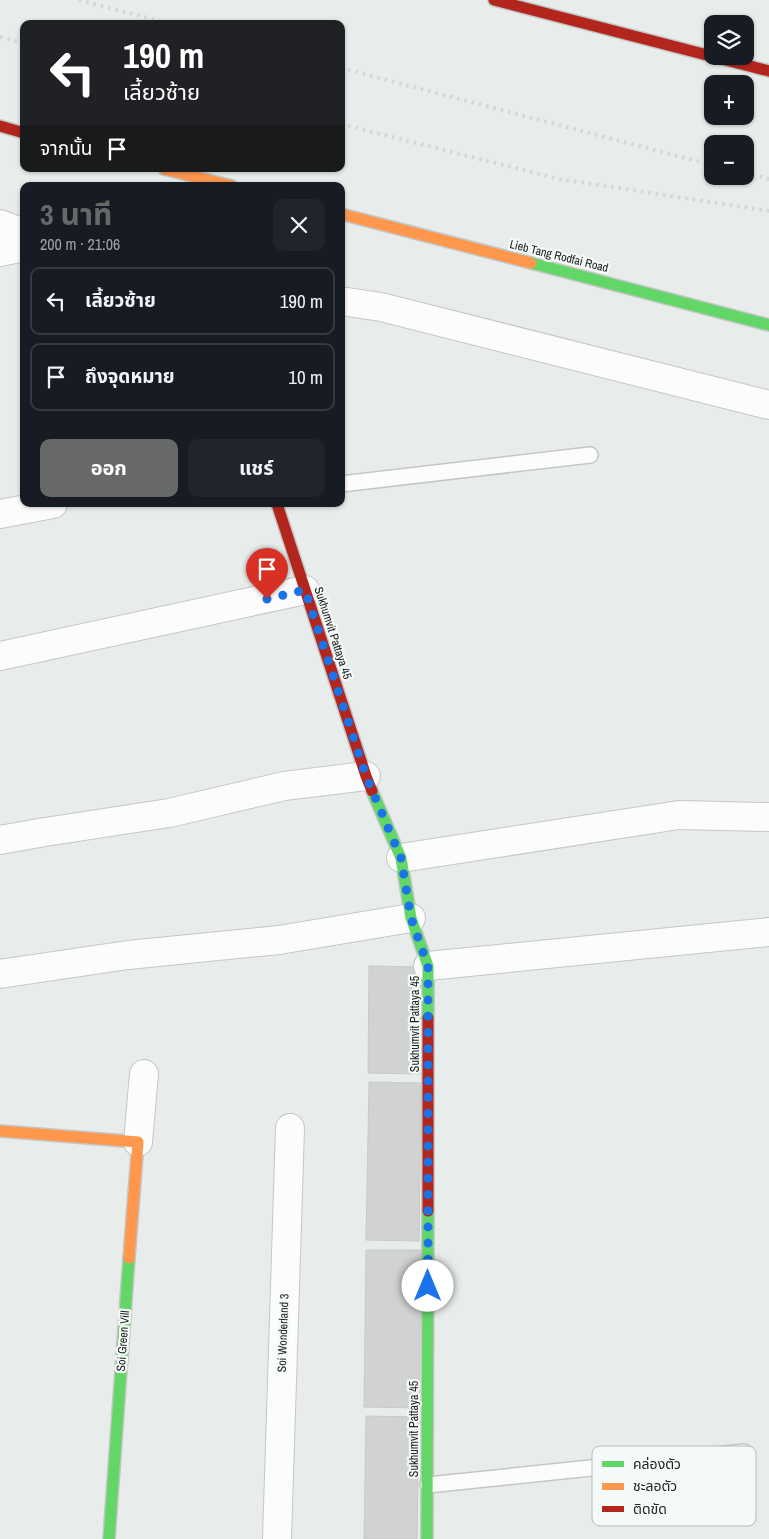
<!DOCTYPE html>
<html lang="th">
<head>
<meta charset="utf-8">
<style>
	:root { --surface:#171b24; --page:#20242c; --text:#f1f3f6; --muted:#9ea1a6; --line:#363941; --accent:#676968 }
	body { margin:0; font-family:"Archivo Narrow","Noto Sans Thai",sans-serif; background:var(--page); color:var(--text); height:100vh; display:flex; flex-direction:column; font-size:19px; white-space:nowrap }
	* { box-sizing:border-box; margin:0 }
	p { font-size:16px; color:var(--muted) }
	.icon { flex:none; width:28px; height:28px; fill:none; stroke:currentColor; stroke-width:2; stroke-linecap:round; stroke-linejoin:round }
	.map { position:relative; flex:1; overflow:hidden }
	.drawer { position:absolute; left:20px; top:182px; width:325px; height:325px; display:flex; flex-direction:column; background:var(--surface); border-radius:10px; box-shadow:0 1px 4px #0004 }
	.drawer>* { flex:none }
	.hud { position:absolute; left:20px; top:20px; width:325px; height:152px; border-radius:10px; box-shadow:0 1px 4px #0004; background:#202124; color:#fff; overflow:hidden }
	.controls { position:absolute; left:704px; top:15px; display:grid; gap:10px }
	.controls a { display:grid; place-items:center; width:50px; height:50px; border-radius:10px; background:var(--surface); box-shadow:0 1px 4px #0004; font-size:25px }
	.pin { position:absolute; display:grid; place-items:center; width:42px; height:42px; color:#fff; margin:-51px -21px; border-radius:50% 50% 50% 0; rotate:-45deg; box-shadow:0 0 5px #0007 }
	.pin .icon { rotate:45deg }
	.me { position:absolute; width:55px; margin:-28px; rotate:0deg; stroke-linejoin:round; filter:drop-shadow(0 0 4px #0008) }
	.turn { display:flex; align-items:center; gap:18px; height:105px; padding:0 20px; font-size:22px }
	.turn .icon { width:65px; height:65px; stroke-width:2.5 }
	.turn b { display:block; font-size:35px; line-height:42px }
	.then { display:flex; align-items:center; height:48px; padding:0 20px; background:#0003; gap:10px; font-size:19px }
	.round { display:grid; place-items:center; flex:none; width:52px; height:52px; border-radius:10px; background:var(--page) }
	.head { display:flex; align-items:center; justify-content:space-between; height:85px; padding:0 20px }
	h1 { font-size:30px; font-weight:700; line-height:38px; color:var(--accent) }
	.primary-button { display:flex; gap:10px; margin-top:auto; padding:10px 20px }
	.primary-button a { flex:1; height:58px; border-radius:10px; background:var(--accent); color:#fff; font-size:20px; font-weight:700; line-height:58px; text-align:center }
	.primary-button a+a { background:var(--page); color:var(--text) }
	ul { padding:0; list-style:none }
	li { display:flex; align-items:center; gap:15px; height:68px; margin:0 10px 8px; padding:0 10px; border:2px solid var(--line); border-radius:10px }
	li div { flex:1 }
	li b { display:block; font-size:19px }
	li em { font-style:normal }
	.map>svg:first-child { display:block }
	.building { fill:#d0d3d1; stroke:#c8cac9 }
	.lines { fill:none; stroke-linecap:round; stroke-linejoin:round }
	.lane-casing { stroke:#c4c7c6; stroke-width:18 }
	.street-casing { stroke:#c4c7c6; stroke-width:30 }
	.fast-casing { stroke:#c4c7c6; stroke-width:14 }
	.slow-casing { stroke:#c4c7c6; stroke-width:14 }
	.jam-casing { stroke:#c4c7c6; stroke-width:14 }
	.lane { stroke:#fcfcfc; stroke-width:15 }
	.street { stroke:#fcfcfc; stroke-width:28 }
	.fast { stroke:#63d668; stroke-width:11 }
	.slow { stroke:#ff974d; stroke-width:11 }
	.jam { stroke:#b3261e; stroke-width:11 }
	.rail { stroke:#d5d6d6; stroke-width:4; stroke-dasharray:2.5 5; stroke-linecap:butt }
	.route { stroke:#1a73e8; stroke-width:9; stroke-dasharray:0 16.2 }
	.labels { text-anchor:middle; stroke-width:4.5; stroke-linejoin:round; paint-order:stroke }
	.street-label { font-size:12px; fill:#212322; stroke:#f4faf8 }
	.key { fill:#f4faf8; stroke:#b5bab8; stroke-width:1 }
	.key-label { font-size:14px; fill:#212322 }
</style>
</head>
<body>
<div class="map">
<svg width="769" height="1539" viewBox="0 0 769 1539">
	<rect width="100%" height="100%" fill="#e8ecea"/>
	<g class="building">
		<polygon points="369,966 421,967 420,1074 368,1073"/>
		<polygon points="369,1082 421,1083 419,1241 366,1240"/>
		<polygon points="366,1250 421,1250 419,1408 364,1407"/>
		<polygon points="366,1416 419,1417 417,1539 364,1539"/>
	</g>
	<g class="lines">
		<g class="lane-casing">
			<g id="lane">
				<polyline points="341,484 590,455"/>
				<polyline points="428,1485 744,1452"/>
			</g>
		</g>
		<g class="street-casing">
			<g id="street">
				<polyline points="0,224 24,233"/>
				<polyline points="0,252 24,247"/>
				<polyline points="341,301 381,307 769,405"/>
				<polyline points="0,514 53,504"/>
				<polyline points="0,656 305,590"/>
				<polyline points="0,840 45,832 169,813 284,786 366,776"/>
				<polyline points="401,858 679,815 769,817"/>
				<polyline points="428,966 769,932"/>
				<polyline points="0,974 128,955 279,940 411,918"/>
				<polyline points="138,1142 144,1074"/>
				<polyline points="277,1539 290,1128"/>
			</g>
		</g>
		<g class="fast-casing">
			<g id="fast">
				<polyline points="531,263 769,325"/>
				<polyline points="372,791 401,858 411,918 428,966 428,1018"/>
				<polyline points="109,1539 129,1258"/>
				<polyline points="427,1539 428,1211"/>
			</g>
		</g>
		<g class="slow-casing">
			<g id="slow">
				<polyline points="164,169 232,186"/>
				<polyline points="341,214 531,263"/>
				<polyline points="0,1131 138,1142 129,1258"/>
			</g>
		</g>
		<g class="jam-casing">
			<g id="jam">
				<polyline points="494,0 769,71"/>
				<polyline points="0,126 24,133"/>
				<polyline points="277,504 366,776 372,791"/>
				<polyline points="428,1211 428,1018"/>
			</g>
		</g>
		<use href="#lane" class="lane"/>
		<use href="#street" class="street"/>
		<use href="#fast" class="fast"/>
		<use href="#slow" class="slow"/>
		<use href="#jam" class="jam"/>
		<g class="rail">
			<polyline points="79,0 171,24"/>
			<polyline points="0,37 24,43"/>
			<polyline points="341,68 712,165"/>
			<polyline points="341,124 559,179 769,211"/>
			<polyline points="745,173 769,179"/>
		</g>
	</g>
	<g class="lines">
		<polyline class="route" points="267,599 305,590 366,776 401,858 411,918 428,966 428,1286"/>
	</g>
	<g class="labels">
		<g class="street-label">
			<text transform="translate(559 256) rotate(14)" y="4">Lieb Tang Rodfai Road</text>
			<text transform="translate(333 633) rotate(72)" y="4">Sukhumvit Pattaya 45</text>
			<text transform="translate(415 1024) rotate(-90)" y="4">Sukhumvit Pattaya 45</text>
			<text transform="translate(283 1333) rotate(-88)" y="4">Soi Wonderland 3</text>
			<text transform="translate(123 1341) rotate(-86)" y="4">Soi Green Vill</text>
			<text transform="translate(414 1429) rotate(-90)" y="4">Sukhumvit Pattaya 45</text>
		</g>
	</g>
	<rect x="592" y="1446" width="164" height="80" rx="8" class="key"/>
	<rect x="602" y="1461" width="22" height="6" fill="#63d668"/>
	<rect x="602" y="1483" width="22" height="7" fill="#ff974d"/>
	<rect x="602" y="1506" width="22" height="6" fill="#b3261e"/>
	<g class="key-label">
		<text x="633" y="1469">คล่องตัว</text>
		<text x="633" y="1491">ชะลอตัว</text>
		<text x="633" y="1514">ติดขัด</text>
	</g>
</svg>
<div class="controls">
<a><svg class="icon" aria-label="layers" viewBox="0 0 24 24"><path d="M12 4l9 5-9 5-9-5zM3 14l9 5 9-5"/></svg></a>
<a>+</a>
<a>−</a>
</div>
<div class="pin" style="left:267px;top:599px;background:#d93025"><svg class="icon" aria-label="arrive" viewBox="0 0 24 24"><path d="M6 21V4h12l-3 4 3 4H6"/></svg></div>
<svg class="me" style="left:428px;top:1286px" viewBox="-20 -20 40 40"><circle r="19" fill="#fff"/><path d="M0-13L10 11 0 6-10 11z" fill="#1a73e8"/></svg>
<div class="hud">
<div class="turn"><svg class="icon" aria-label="left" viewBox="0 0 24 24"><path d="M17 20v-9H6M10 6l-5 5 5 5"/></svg><div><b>190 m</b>เลี้ยวซ้าย</div></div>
<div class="then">จากนั้น<svg class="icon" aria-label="arrive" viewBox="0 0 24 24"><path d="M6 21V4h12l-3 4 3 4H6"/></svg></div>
</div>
<section class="drawer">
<div class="head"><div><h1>3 นาที</h1><p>200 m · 21:06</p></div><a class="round"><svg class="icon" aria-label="close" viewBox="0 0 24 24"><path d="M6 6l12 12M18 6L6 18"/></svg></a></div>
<ul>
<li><svg class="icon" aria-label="left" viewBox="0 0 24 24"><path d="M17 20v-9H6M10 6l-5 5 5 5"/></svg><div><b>เลี้ยวซ้าย</b></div><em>190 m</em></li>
<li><svg class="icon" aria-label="arrive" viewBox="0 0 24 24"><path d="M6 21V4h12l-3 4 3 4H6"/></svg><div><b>ถึงจุดหมาย</b></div><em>10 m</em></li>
</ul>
<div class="primary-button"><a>ออก</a><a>แชร์</a></div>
</section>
</div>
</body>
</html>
